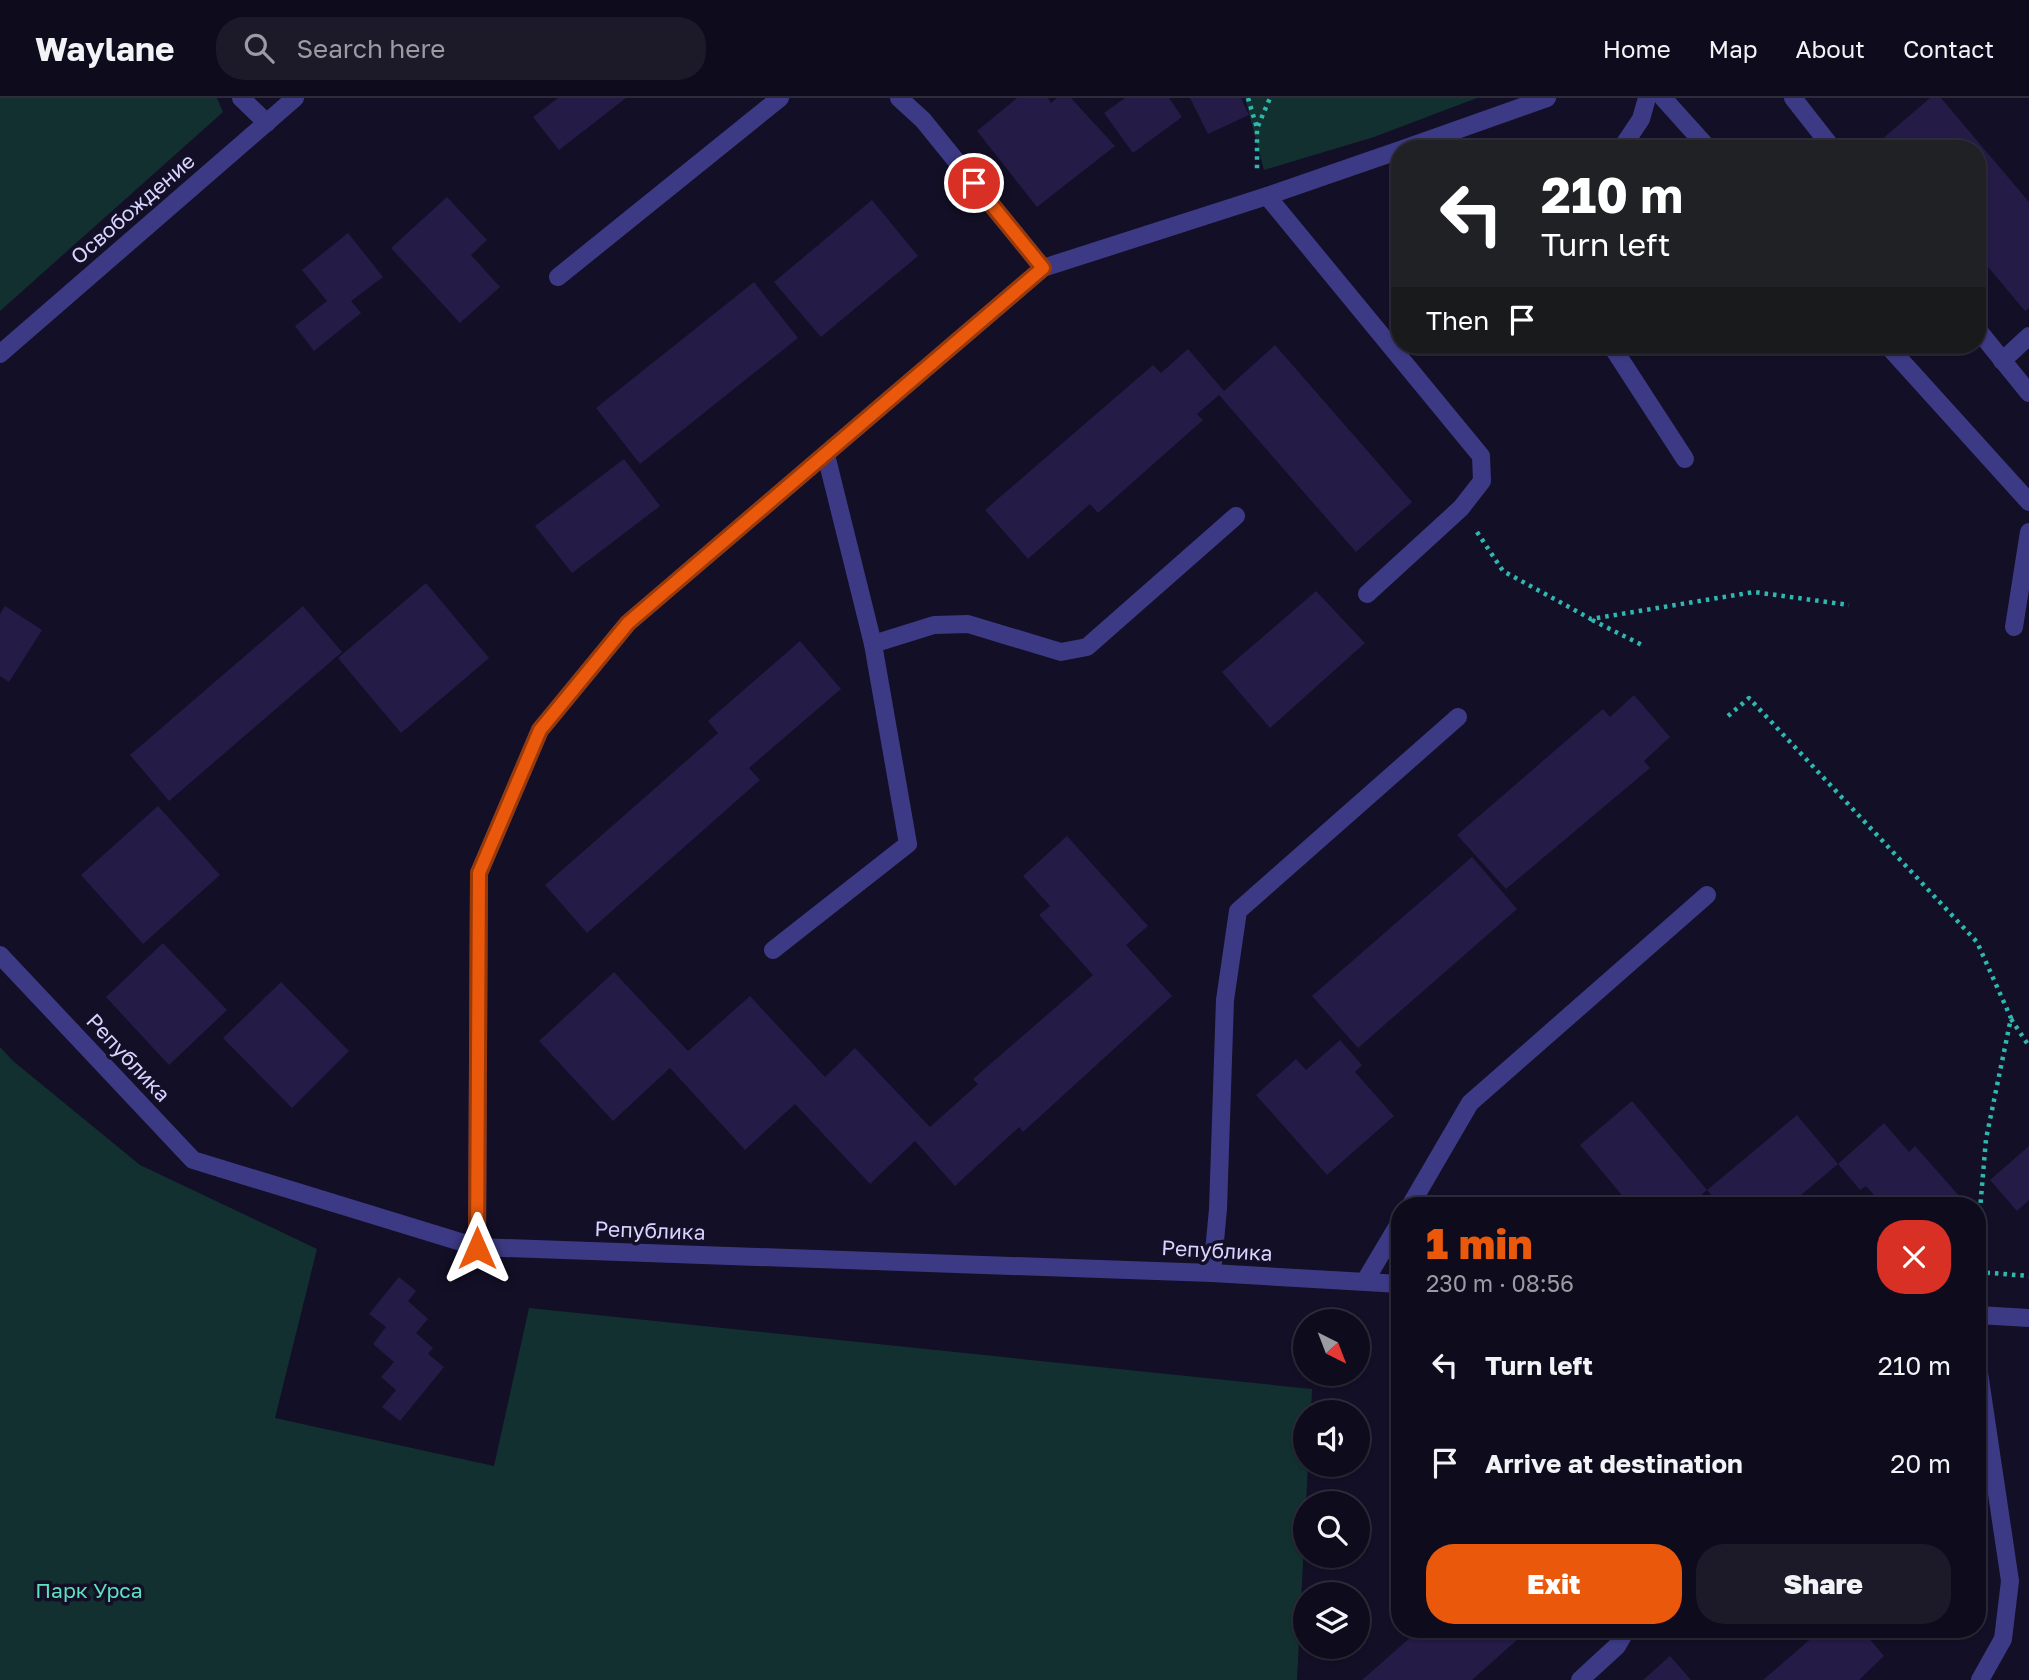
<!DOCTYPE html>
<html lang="en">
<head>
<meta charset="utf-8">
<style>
	:root { --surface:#0e0b1c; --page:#1c1929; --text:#f1f3f6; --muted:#9b9ba3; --line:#2e2b3b; --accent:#ea580c }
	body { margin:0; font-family:"Golos Text",sans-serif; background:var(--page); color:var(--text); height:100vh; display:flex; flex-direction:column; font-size:26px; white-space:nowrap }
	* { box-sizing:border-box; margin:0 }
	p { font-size:23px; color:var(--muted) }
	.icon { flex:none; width:38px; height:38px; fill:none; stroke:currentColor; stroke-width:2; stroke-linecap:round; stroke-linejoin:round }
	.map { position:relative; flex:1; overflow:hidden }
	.details { position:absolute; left:1391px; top:1099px; width:595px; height:441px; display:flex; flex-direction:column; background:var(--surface); border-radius:28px; box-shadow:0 2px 5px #0004,0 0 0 2px var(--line) }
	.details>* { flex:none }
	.banner { position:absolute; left:1391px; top:42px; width:595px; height:214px; border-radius:28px; box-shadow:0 2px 5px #0004,0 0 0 2px var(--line); background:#202124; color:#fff; overflow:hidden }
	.needle { width:46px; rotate:138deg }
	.buttons { position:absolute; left:1293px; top:1211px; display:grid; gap:14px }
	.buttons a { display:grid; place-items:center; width:77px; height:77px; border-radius:50%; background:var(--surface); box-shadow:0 2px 5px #0004,0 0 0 2px var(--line); font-size:35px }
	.pin { position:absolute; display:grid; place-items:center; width:60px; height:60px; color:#fff; margin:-30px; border:4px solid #fff; border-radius:50%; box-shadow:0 2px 7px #0007 }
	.me { position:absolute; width:77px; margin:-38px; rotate:0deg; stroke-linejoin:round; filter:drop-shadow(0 0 5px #0008) }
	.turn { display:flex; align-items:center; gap:24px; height:147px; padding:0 35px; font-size:32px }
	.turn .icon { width:91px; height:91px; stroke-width:2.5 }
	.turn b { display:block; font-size:49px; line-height:60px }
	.then { display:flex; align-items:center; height:66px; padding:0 35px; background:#0003; gap:14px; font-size:26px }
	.round { display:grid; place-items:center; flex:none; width:74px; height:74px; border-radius:28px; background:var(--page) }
	.head { display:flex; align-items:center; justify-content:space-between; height:119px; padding:0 35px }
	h1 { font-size:42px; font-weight:800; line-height:52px; color:var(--accent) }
	.button { display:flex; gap:14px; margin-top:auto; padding:14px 35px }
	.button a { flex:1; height:80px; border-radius:28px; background:var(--accent); color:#fff; font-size:28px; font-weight:800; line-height:80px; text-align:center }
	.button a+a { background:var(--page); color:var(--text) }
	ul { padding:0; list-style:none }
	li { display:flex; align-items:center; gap:21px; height:98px; padding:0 35px }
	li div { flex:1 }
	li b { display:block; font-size:26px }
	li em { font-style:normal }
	header { display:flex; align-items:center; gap:42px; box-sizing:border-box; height:98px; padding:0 35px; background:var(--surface); border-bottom:2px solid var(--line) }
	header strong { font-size:33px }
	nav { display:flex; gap:38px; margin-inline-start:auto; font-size:24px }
	.search { width:490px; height:63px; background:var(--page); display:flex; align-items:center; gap:18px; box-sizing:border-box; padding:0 24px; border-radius:28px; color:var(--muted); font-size:26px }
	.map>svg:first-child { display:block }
	.green { fill:#12302f }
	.building { fill:#241b47 }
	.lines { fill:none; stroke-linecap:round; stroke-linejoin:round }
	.path { stroke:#2fb8b0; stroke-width:4.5; stroke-dasharray:3.5 5; stroke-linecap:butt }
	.minor { stroke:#3d3a85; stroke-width:18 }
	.route-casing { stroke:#983908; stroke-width:18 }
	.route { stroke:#ea580c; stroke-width:12 }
	.labels { text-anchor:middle; stroke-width:7; stroke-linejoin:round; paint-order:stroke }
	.street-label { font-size:21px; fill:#d9d4ff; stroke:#130f26 }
	.park-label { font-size:21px; fill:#5fe0c0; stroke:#130f26 }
</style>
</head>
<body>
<header>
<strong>Waylane</strong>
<div class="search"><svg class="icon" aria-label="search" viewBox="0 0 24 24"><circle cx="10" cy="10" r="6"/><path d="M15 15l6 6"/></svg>Search here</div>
<nav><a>Home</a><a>Map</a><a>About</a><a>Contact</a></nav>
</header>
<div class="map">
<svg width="2029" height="1582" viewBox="0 0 2029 1582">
	<rect width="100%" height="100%" fill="#130f26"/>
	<g class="green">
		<polygon points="0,0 217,0 223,14 0,213"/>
		<polygon points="1245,0 1477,0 1374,39 1264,72"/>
		<polygon points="0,949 13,963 140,1067 317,1151 275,1320 494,1368 529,1210 1312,1291 1311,1314 1306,1314 1306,1367 1308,1367 1297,1582 0,1582"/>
	</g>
	<g class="building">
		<polygon points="558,0 626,0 559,52 533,19"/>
		<polygon points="1017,0 1048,0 1051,5 1057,0 1071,0 1115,48 1037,109 977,33"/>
		<polygon points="1125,0 1169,0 1182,19 1133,55 1104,15"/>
		<polygon points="1190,0 1241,0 1249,17 1208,36"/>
		<polygon points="1930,0 1941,0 2029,104 2029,210 2025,213 1978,157 1978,51 1888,51 1881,42"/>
		<polygon points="447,99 487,142 471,157 500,189 460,225 391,150"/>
		<polygon points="872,102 918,158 821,239 774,184"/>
		<polygon points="348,135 383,179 351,203 361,215 314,253 295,228 327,203 302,172"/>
		<polygon points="754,184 798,240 640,366 596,310"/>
		<polygon points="1275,247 1412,404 1356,454 1219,297 1197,316 1203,322 1098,415 1090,406 1028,461 985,412 1153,267 1161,275 1188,251 1224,293"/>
		<polygon points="624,361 660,408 572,475 535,428"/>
		<polygon points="426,485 489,560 401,635 338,560"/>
		<polygon points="1316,493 1365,545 1270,630 1222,574"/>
		<polygon points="5,508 42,532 9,584 0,578 0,516"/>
		<polygon points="303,508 342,554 169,703 130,657"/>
		<polygon points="800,543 841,591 749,670 760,682 587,835 545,787 718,635 708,623"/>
		<polygon points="1634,597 1670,639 1644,663 1650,670 1506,791 1457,737 1603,611 1610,619"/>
		<polygon points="158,708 220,777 143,846 81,777"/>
		<polygon points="1067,738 1148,828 1126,847 1172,898 1023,1034 1019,1029 955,1088 915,1043 870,1086 795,1006 745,1052 670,970 613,1023 539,943 614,874 688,953 750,898 825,979 855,950 930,1029 978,986 973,981 1093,877 1039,817 1050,808 1023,778"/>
		<polygon points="1472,759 1517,811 1358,950 1312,898"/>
		<polygon points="163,845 227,912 169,967 106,899"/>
		<polygon points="281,884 349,953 292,1010 223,940"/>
		<polygon points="1340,942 1362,967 1355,974 1394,1018 1327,1077 1256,997 1296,961 1306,972"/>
		<polygon points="1632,1003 1707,1092 1689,1108 1631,1108 1580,1047"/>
		<polygon points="1797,1017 1838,1066 1788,1108 1720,1108 1707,1092"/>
		<polygon points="1884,1025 1909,1054 1915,1048 1968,1108 1884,1108 1866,1088 1860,1092 1838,1066"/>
		<polygon points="2029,1048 2029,1102 2017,1113 1990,1082"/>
		<polygon points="399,1179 416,1193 408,1203 428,1221 416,1235 433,1250 428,1256 444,1269 400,1323 382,1309 396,1292 381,1279 394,1264 373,1246 386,1229 369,1216"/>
		<polygon points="1420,1531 1529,1531 1472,1582 1362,1582"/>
		<polygon points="1674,1531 1712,1531 1710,1542 1674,1536"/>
		<polygon points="1822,1531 1861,1531 1884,1558 1859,1582 1763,1582"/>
		<polygon points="1670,1558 1691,1582 1643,1582"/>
	</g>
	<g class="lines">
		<g class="path">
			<polyline points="1248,0 1257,30 1257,71"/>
			<polyline points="1258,28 1270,0"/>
			<polyline points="1477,434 1503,473 1591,521 1754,494 1849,507"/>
			<polyline points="1592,522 1642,547"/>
			<polyline points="1728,618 1749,600 1977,844 2011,920 1986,1041 1978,1135"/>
			<polyline points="2011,921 2029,948"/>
			<polyline points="1978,1174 2029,1178"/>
		</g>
		<g class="minor">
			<polyline points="241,0 267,25"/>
			<polyline points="899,0 923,22 1043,170"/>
			<polyline points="1663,0 1709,51"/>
			<polyline points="1793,0 1833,51"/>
			<polyline points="1403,51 1547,0"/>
			<polyline points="1621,51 1641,21 1647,0"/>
			<polyline points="1267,98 1481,358 1482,383 1461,410 1367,496"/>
			<polyline points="558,179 780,0"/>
			<polyline points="1978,232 2029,295"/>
			<polyline points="1611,247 1685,361"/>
			<polyline points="1887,247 2029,404"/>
			<polyline points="0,256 295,0"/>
			<polyline points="2002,263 2029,238"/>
			<polyline points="2014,529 2029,434"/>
			<polyline points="873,546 934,527 968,526 1061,554 1087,549 1236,418"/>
			<polyline points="773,852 908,746 873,546 826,357"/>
			<polyline points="0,857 193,1062 477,1149 1212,1175 1400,1186"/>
			<polyline points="1410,1108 1470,1005 1707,797"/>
			<polyline points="477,1149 479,775 540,632 628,525 1043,170 1267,98 1400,52"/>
			<polyline points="1212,1175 1218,1111 1225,902 1238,813 1458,619"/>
			<polyline points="1365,1183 1400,1124"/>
			<polyline points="1978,1217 2029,1220"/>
			<polyline points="1978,1268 2010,1483 2003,1541 1980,1582"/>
			<polyline points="1580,1582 1617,1548 1627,1531"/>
		</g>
	</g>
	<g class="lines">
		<g class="route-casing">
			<polyline id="route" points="477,1150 479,775 540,632 628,525 1043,170 974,85"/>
		</g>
		<use href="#route" class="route"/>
	</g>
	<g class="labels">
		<g class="street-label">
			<text transform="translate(133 111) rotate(-41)" y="7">Освобождение</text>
			<text transform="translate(128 960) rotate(47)" y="7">Република</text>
			<text transform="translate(650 1133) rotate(2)" y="7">Република</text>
			<text transform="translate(1217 1153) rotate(3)" y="7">Република</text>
		</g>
		<g class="park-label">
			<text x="89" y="1500">Парк Урса</text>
		</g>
	</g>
</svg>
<div class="buttons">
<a><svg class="needle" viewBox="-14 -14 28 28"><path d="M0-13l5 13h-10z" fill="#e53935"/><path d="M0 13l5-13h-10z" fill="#9b9ba3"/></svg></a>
<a><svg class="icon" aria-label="sound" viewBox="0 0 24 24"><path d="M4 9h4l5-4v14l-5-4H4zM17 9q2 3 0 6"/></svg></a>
<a><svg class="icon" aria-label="search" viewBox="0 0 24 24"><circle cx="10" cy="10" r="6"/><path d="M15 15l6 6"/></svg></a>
<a><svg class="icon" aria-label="layers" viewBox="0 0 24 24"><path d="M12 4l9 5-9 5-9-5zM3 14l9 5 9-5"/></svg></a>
</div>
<div class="pin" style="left:974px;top:85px;background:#d93025"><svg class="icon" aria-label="arrive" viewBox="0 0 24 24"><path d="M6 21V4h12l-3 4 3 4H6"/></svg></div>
<svg class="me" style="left:477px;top:1150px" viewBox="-20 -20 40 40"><path d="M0-17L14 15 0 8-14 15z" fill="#ea580c" stroke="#fff" stroke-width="4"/></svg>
<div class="banner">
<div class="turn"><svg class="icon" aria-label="left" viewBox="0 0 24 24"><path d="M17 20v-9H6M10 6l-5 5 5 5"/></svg><div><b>210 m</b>Turn left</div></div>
<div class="then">Then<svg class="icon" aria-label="arrive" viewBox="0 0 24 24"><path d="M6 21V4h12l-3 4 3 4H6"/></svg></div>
</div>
<section class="details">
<div class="head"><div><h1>1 min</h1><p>230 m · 08:56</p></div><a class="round" style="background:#d93025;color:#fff"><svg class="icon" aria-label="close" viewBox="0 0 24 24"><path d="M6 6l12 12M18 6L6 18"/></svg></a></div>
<ul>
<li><svg class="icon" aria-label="left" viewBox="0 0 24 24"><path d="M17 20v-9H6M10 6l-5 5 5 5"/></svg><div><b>Turn left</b></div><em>210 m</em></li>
<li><svg class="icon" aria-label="arrive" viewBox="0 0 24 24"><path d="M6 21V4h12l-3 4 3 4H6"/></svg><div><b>Arrive at destination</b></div><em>20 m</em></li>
</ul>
<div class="button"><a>Exit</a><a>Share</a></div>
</section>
</div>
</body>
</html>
